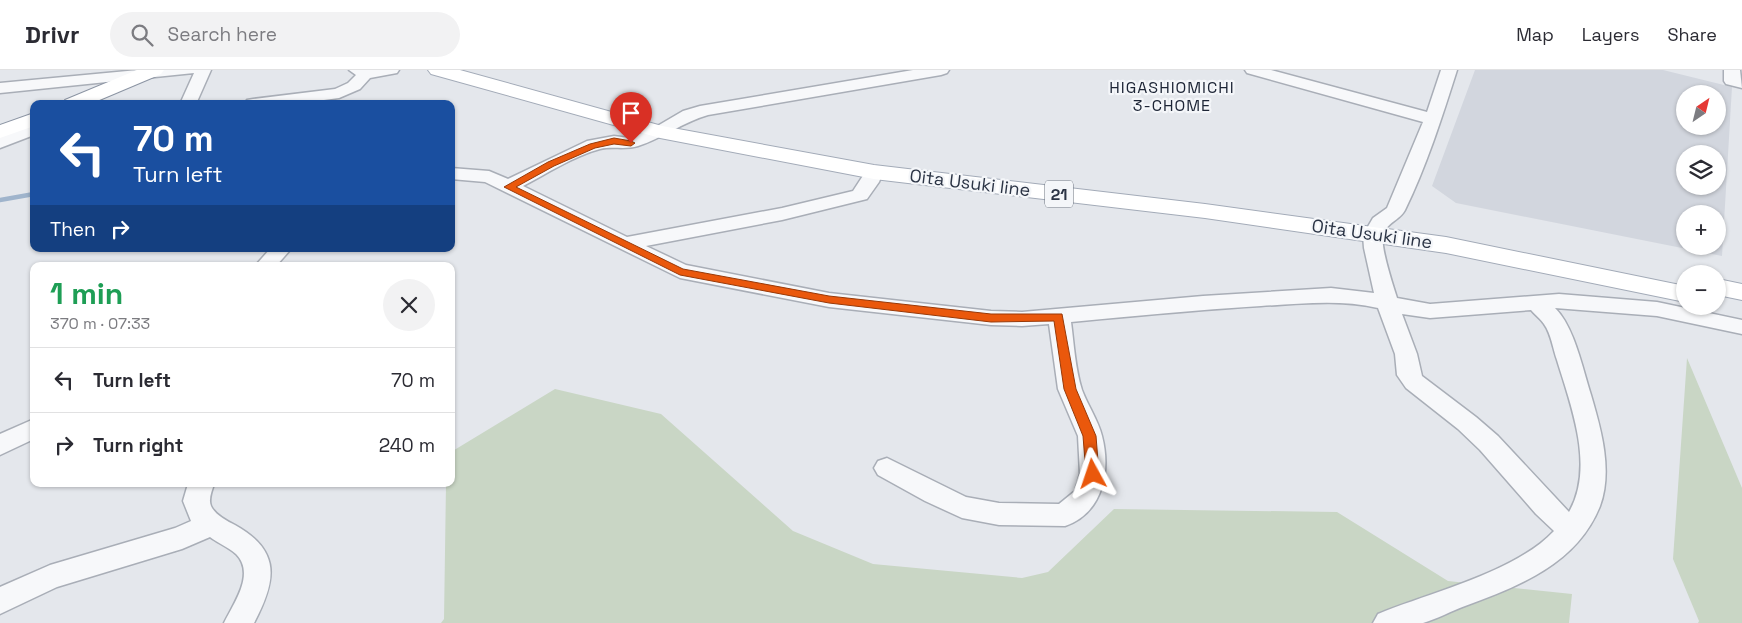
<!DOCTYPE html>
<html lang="en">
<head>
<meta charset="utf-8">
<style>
	:root { --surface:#fff; --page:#f2f2f3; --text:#2b2b33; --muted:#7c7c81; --line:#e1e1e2 }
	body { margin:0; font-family:"Space Grotesk",sans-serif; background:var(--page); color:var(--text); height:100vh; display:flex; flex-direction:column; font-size:19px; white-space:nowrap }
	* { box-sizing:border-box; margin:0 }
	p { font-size:16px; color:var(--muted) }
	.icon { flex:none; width:28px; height:28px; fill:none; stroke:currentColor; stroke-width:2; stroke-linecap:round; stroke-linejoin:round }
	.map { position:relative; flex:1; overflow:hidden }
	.sheet { position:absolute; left:30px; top:192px; width:425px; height:225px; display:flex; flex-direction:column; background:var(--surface); border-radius:10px; box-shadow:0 1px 4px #0004 }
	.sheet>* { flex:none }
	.hud { position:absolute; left:30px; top:30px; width:425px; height:152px; border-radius:10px; box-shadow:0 1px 4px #0004; background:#1a4fa0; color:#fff; overflow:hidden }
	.needle { width:32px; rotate:35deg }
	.buttons { position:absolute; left:1676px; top:15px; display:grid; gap:10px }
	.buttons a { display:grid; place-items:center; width:50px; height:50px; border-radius:50%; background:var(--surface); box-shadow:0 1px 4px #0004; font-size:25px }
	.pin { position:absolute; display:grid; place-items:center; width:42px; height:42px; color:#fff; margin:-51px -21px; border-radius:50% 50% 50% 0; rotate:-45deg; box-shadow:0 0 5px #0007 }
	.pin .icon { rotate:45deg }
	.me { position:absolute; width:55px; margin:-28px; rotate:355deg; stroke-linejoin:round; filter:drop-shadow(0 0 4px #0008) }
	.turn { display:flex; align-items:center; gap:18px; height:105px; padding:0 20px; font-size:22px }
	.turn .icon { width:65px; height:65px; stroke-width:2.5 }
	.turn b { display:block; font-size:35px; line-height:42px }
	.then { display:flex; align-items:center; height:48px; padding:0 20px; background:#0003; gap:10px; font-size:19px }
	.round { display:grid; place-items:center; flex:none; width:52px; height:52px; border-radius:26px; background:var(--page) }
	.overview { display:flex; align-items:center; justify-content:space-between; height:85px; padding:0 20px }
	h1 { font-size:30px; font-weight:600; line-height:38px; color:#1e9e55 }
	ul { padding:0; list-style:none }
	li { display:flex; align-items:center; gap:15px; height:65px; padding:0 20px; border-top:1px solid var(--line) }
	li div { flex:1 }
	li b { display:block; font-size:19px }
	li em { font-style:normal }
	header { display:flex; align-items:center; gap:30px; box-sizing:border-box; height:70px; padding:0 25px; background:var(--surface); border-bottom:1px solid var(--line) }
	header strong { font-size:24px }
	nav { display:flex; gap:28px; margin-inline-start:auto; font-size:18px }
	.search { width:350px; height:45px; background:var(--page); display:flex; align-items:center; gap:12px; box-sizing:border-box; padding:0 18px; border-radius:28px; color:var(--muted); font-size:19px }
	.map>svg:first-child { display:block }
	.built { fill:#d2d6de; fill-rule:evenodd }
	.green { fill:#c9d6c5 }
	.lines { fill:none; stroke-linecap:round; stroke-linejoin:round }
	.stream { stroke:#9fb4cc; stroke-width:4.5 }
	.minor-casing { stroke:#a9aeb7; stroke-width:3 }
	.major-casing { stroke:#a3abb8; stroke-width:2 }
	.highway-casing { stroke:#8b94a3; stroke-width:2 }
	.minor { fill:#f7f8fa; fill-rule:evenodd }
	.major { fill:#fff; fill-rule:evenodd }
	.highway { fill:#fff; fill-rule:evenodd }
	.route { fill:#ea580c; stroke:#983908 }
	.labels { text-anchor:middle; stroke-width:4.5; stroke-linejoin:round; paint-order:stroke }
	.far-neighbourhood-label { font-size:16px; letter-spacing:1px; fill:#1d2536; stroke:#f4f6f9 }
	.shield { fill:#f4f6f9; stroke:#676e7b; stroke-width:1 }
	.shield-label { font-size:16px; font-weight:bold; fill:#2b3445 }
	.street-label { font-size:18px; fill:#2b3445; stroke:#f4f6f9 }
</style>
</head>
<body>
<header>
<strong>Drivr</strong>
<div class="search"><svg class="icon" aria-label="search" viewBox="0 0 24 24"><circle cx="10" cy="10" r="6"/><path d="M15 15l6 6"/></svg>Search here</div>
<nav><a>Map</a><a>Layers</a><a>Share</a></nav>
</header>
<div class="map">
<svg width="1742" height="553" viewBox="0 0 1742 553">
	<rect width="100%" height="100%" fill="#e4e7ec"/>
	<path class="built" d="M 1475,0 L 1663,0 L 1732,17 L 1722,186 L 1456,133 L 1432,116 ZM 1685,24 L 1718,24 L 1718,56 L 1685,56 ZM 1685,84 L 1718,84 L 1718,116 L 1685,116 ZM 1685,144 L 1718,144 L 1718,176 L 1685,176 Z"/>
	<g class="green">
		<polygon points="1687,288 1742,418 1742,553 1698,553 1699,551 1673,489"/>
		<polygon points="555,319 661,344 793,461 873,494 1022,508 1048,502 1114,439 1337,442 1448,511 1572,524 1569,553 441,553 444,549 446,414 451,414 451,382"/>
	</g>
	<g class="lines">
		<polyline class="stream" points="0,130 34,124"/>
		<g class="minor-casing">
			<g id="minor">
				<polygon points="138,0 211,0 196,34 180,34 194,3 0,23 0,13"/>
				<polygon points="349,0 399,0 397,3 370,8 360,19 339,28 294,34 245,34 247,30 253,29 335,19 348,13 356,5"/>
				<path d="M 913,0 L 949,0 L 947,3 L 941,5 L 708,45 C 683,52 663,68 638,76 C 626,80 612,76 600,79 C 574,86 546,104 523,116 L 627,167 L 782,138 L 853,121 L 868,98 L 874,97 L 880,98 L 883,102 L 879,112 L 867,129 L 782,150 L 646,176 L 686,195 L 829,223 L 991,241 L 1022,242 L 1203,226 L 1331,218 L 1374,223 L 1364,178 L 1363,165 L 1373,148 L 1387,138 L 1423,52 L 1247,3 L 1245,0 L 1271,0 L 1427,42 L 1441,0 L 1457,0 C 1442,47 1427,95 1405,140 C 1400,150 1386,153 1383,165 C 1380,177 1393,215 1397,228 L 1430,234 L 1559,224 L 1657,232 L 1742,250 L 1742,264 L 1657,246 L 1555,238 C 1574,256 1583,300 1591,325 C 1601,359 1613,401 1600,436 C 1577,494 1519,516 1465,536 C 1451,541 1437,549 1423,553 C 1408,553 1388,553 1373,553 L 1378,544 C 1429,523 1516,502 1554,461 L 1536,444 L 1480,380 L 1458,359 L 1406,318 L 1397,305 L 1395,284 L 1378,238 C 1339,229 1300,234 1261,236 C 1197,240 1134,246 1071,252 C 1074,274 1075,299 1082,320 C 1088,336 1098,350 1102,366 C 1111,401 1103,443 1065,456 L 999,455 L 962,448 L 925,431 L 878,405 L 874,398 L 878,391 L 887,388 L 966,427 L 999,433 L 1059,434 L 1075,421 L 1080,404 L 1078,366 L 1058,319 L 1049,254 L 1022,256 L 991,255 L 829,237 L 680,208 L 485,112 L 451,109 L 451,98 L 489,101 L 508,109 L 587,71 L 614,66 L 629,68 L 654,58 L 683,41 L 700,36 ZM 1531,240 C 1535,245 1541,249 1544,254 C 1551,263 1553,279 1557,290 C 1571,336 1595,397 1569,442 L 1498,366 L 1476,347 L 1422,306 L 1417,284 L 1402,244 L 1430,248 Z"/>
				<polygon points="1724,0 1740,0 1742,18 1726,14 1724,11"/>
				<polygon points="28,56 34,57 34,65 0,78 0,67"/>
				<polygon points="270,179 291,179 276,196 255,196"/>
				<polygon points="34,349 34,369 0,385 0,364"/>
				<path d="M 188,414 L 214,414 C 212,421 208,429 211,436 C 215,445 227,451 235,455 C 282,481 276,511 254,553 L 224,553 C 233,534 256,504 236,484 C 228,477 218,473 210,467 L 182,479 L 57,517 L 0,544 L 0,517 L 50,495 L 175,458 L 191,451 L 183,431 Z"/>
			</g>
		</g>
		<g class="major-casing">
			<g id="major">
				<polygon points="428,0 460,0 662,56 874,95 1205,134 1446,167 1685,216 1685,232 1446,183 1205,148 874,109 660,68 431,4"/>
				<polygon points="1718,209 1742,214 1742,230 1718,225"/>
			</g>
		</g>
		<g class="highway-casing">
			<g id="highway">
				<polygon points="137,0 164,0 161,4 90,34 62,34 65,30"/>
				<polygon points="34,43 34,56 0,68 0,55"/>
			</g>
		</g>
		<use href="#minor" class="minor"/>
		<use href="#major" class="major"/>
		<use href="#highway" class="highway"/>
	</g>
	<polygon class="route" points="614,68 631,71 635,73 631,76 614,74 595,78 554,96 516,117 683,199 829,226 991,244 1062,244 1076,319 1096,366 1099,404 1097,407 1088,407 1086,404 1083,366 1064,319 1054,251 991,252 829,233 680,205 504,117 548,92 590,74"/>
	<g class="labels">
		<g class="far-neighbourhood-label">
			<text x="1172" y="23">HIGASHIOMICHI<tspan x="1172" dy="18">3-CHOME</tspan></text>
		</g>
		<rect class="shield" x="1045" y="110.5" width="28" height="27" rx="4"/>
		<g class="shield-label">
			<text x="1059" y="130">21</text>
		</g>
		<g class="street-label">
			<text transform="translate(970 113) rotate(7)" y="6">Oita Usuki line</text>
			<text transform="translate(1372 164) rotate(8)" y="6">Oita Usuki line</text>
		</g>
	</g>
</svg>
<div class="buttons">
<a><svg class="needle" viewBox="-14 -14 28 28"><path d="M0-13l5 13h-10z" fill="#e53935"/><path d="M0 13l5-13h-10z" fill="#7c7c81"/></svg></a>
<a><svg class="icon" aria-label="layers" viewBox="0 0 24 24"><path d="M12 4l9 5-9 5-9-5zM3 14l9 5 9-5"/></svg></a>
<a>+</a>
<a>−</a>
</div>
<div class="pin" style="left:631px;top:73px;background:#d93025"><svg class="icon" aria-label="arrive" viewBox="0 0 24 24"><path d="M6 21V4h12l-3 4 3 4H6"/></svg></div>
<svg class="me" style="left:1093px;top:404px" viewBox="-20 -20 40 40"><path d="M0-17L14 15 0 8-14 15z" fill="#ea580c" stroke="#fff" stroke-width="4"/></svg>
<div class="hud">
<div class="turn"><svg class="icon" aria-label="left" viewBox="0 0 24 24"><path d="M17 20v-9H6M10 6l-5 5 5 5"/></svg><div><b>70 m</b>Turn left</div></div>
<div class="then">Then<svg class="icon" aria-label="right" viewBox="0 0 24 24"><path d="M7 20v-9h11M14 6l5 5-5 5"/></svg></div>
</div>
<section class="sheet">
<div class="overview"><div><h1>1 min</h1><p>370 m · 07:33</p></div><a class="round"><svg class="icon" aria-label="close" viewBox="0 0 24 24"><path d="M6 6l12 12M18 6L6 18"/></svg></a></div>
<ul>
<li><svg class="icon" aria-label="left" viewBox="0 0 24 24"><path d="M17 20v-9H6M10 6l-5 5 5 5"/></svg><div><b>Turn left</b></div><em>70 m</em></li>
<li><svg class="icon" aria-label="right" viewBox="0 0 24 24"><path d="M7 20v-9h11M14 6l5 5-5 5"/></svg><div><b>Turn right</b></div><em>240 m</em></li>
</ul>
</section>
</div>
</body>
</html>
